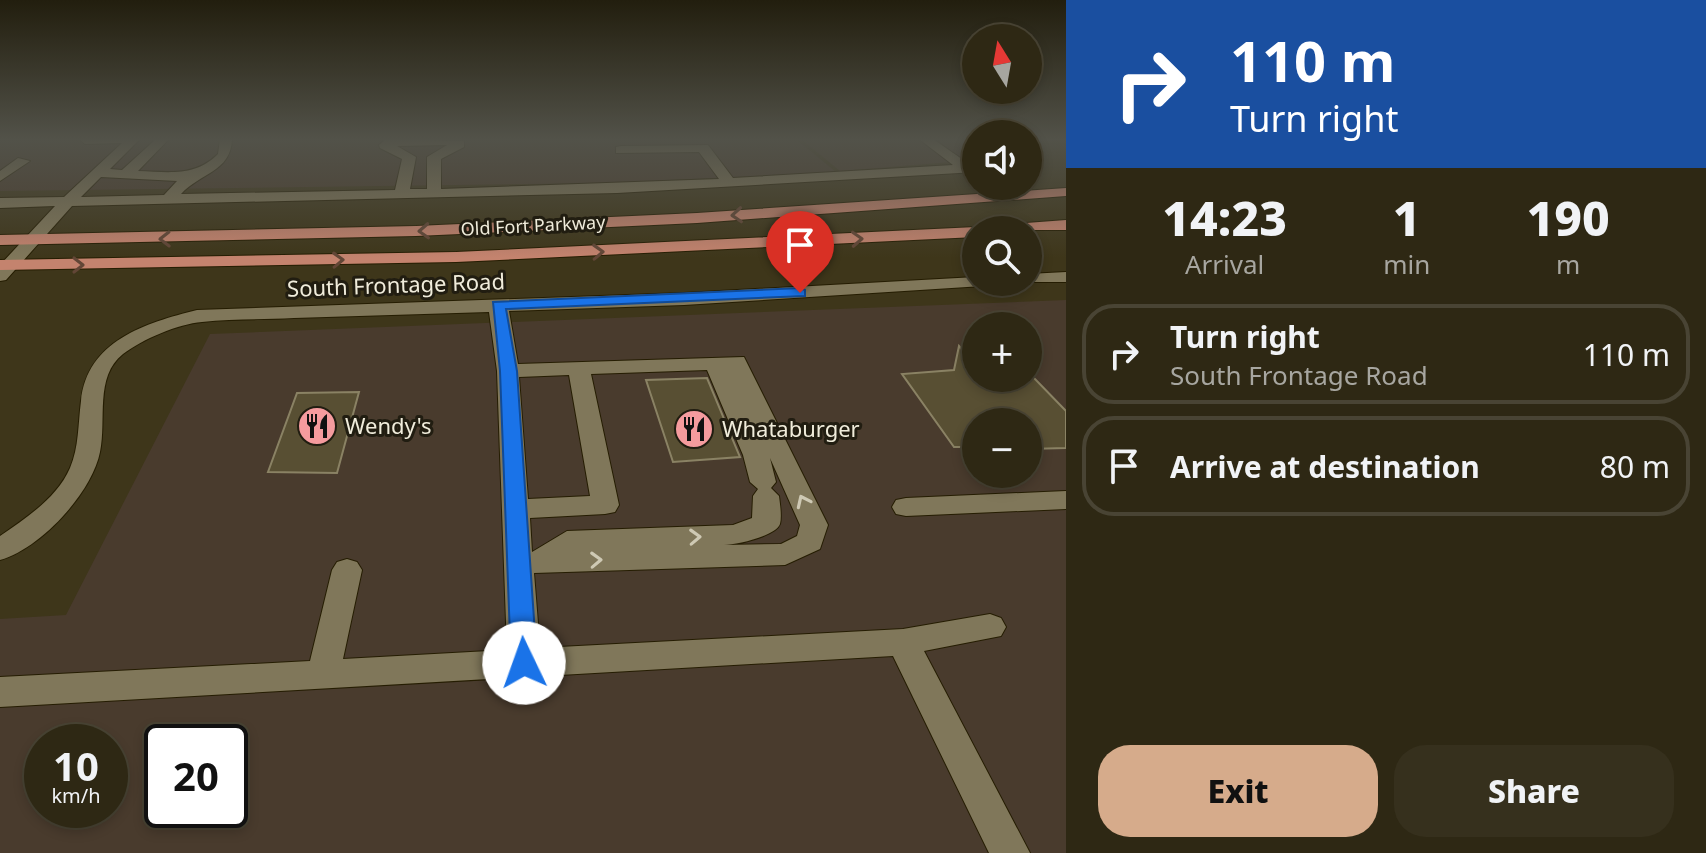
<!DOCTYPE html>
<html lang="en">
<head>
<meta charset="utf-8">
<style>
	:root { --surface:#2e2814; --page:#36301d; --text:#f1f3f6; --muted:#a7a6a0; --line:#494434; --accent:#d6ab8b }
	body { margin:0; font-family:"Noto Sans",sans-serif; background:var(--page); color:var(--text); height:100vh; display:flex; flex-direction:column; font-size:30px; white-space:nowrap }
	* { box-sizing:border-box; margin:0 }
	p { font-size:26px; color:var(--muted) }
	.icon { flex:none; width:44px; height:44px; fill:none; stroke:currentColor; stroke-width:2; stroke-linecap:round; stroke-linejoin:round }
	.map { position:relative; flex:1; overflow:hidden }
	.sheet { display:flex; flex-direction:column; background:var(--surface); width:640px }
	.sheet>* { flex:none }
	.top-card { background:#1a4fa0; color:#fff; overflow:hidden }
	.needle { width:52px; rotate:349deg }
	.fabs { position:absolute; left:962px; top:24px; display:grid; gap:16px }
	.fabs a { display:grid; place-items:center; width:80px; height:80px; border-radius:50%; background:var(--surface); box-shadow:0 4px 12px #0003,0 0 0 2px var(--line); font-size:40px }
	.speed { position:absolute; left:24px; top:724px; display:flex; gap:16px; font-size:40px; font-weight:700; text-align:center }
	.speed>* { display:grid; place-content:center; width:104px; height:104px; border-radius:50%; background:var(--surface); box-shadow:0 4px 12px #0003,0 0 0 2px var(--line); line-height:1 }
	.speed small { font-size:20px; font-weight:400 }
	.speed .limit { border:4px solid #111; border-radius:12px; background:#fff; color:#111 }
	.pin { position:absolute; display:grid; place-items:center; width:68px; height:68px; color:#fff; margin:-82px -34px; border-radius:50% 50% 50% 0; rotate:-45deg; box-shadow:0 0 8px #0007 }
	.pin .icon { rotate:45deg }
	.me { position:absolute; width:88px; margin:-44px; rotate:357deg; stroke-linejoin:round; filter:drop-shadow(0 0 6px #0008) }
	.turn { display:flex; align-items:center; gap:28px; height:168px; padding:0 32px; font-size:36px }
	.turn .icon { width:104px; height:104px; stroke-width:2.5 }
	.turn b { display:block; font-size:56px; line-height:68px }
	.eta { display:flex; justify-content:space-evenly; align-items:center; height:136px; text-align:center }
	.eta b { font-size:48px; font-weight:800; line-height:56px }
	.primary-button { display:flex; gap:16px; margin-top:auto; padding:16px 32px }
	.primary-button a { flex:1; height:92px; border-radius:32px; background:var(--accent); color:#111; font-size:32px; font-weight:800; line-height:92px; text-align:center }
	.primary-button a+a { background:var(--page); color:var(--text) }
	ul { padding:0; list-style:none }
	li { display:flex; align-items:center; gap:24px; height:100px; margin:0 16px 12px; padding:0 16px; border:4px solid var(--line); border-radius:32px }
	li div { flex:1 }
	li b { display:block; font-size:30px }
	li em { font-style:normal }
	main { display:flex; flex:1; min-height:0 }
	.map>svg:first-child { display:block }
	.commercial { fill:#493b2d; fill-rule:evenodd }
	.building { fill:#584f33; stroke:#8a8264; stroke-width:2 }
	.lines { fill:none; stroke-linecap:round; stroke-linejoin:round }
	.minor-casing { stroke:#251d02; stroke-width:2 }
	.major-casing { stroke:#251d02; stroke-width:2 }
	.minor { fill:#80775a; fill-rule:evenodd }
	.major { fill:#c4836e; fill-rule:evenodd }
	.oneway { stroke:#624636 }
	.oneway2 { stroke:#cec9b4 }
	.route { fill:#1a73e8; stroke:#114b97; stroke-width:2 }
	.labels { text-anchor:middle; stroke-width:6; stroke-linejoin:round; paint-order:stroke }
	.far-street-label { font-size:18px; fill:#f0ecdb; stroke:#211d11 }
	.street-label { font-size:22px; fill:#f0ecdb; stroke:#211d11 }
	.poi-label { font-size:22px; fill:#f0ecdb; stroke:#211d11; text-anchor:start }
</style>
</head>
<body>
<main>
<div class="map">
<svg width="1066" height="853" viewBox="0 0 1066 853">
	<rect width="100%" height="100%" fill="#3e361a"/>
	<g class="commercial">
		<polygon points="0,139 796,139 836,172 609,183 0,191"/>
		<polygon points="801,139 976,139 976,160 840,171"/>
		<path d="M 1066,300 L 1066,853 L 0,853 L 0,619 L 66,615 L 210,334 ZM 976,326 L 1028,326 L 1028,378 L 976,378 ZM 976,422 L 1028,422 L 1028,474 L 976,474 ZM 42,742 L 110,742 L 110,810 L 42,810 ZM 162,742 L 230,742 L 230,810 L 162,810 Z"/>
	</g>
	<g class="building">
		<polygon points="959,346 976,365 976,378 1034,378 1066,411 1066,448 1028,449 1028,422 976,422 976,447 954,447 902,374 954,370"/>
		<polygon points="707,378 740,457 673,462 646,380"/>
		<polygon points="359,392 337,473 268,472 297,393"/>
	</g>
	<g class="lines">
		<g class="minor-casing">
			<g id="minor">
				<path d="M 79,139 L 140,139 L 110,169 L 122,170 L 156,139 L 169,139 L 138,171 C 169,172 195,177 218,154 L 220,139 L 232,139 C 231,172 200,173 181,194 L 395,190 L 402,159 L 380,148 L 379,145 L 386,139 L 464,141 L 464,147 L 441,159 L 441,189 L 719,179 L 699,152 L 616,153 L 616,147 L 621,146 L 708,145 L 733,178 L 953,165 L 919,139 L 933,139 L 969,164 L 976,164 L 976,172 L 617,193 L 72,206 L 6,280 L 0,281 L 0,265 L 55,206 L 0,208 L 0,198 L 64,197 L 122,143 L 85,144 ZM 447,145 L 427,157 L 427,189 L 410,189 L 416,157 L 397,146 ZM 101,177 L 177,181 L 164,195 L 81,197 Z"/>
				<polygon points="1028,139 1040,139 1040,156 1028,159"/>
				<polygon points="18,158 30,161 0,181 0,171"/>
				<polygon points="1066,272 1066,282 1021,282 1028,282 1028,274"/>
				<path d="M 976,277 L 976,282 L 986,282 L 983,286 L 684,305 L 509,311 L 518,364 L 744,357 L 828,525 L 820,549 L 785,565 L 534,573 L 540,648 L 903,629 L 990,614 L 1001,618 L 1006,627 L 1001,636 L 924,651 L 1030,853 L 989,853 L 893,656 L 0,707 L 0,677 L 310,661 L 332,570 L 337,562 L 347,559 L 357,562 L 362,570 L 343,659 L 507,650 L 497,371 L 489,312 C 424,314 359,316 294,318 C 264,320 232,318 202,322 C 178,324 143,339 123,354 C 94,377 107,420 100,452 C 92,493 40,549 0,560 L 0,536 C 26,518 57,498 70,468 C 79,447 78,424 81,401 C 87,341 145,323 197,310 L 684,293 ZM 707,370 L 743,455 L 750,482 L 758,489 L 753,496 L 752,518 L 733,525 L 567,531 L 532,552 L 530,518 L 605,514 L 615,512 L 619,505 L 591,374 ZM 569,375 L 590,496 L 528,499 L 519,377 ZM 770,458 L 800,525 L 797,536 L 781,544 L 724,545 C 736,545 776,536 780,524 C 782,516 780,504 779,496 L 771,488 L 776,482 Z"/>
				<polygon points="1066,491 1066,509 906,516 896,514 892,507 896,500 906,498"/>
			</g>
		</g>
		<g class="major-casing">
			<g id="major">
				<polygon points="1066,188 1066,196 697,223 416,236 0,245 0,235 416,226 697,213"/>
				<polygon points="1066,220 1066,230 990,230 998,225"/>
				<polygon points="976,227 983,230 976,230 976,237 456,262 0,270 0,260 456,252"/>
			</g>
		</g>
		<use href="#minor" class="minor"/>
		<use href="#major" class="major"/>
	</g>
	<defs><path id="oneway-chevron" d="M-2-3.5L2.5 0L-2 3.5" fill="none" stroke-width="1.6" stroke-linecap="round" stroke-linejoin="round" transform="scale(2)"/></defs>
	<g class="oneway">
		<use href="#oneway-chevron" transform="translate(737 215) rotate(176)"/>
		<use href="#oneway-chevron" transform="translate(424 231) rotate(177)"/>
		<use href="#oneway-chevron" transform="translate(165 239) rotate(179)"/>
		<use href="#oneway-chevron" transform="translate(857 239) rotate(-3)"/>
		<use href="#oneway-chevron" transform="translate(598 252) rotate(-2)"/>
		<use href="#oneway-chevron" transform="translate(338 260) rotate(-2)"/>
		<use href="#oneway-chevron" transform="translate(78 265)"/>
	</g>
	<g class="oneway2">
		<use href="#oneway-chevron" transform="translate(803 501) rotate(-115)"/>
		<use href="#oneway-chevron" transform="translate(695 537) rotate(-2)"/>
		<use href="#oneway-chevron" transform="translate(596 560) rotate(-2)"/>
	</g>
	<linearGradient id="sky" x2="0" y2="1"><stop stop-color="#221e0e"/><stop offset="0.54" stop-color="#525249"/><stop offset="1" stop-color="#525249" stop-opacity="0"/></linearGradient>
	<rect width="1066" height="258" fill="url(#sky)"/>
	<polygon class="route" points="800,288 805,290 805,296 506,309 517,371 537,663 533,670 524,673 515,670 511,663 500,371 493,302"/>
	<defs>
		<g id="restaurant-disc" transform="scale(2)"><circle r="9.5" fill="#f59b9e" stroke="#211d11"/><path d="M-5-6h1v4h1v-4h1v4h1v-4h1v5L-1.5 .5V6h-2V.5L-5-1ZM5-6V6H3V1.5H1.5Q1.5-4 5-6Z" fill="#111"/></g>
	</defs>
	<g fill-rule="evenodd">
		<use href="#restaurant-disc" x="317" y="426"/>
		<use href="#restaurant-disc" x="694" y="429"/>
	</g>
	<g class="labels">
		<g class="far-street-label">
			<text transform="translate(533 226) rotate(-3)" y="6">Old Fort Parkway</text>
		</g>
		<g class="street-label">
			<text transform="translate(396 285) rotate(-2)" y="8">South Frontage Road</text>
		</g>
		<g class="poi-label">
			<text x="345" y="434">Wendy's</text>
			<text x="722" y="437">Whataburger</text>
		</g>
	</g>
</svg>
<div class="fabs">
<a><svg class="needle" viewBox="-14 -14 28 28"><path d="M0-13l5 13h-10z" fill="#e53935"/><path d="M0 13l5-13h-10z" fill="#a7a6a0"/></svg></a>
<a><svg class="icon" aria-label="sound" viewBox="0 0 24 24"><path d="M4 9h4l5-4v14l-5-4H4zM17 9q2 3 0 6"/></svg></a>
<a><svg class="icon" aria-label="search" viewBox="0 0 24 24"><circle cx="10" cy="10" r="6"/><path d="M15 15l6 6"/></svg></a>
<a>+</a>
<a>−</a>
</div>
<div class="speed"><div>10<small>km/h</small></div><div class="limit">20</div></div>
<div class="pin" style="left:800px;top:293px;background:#d93025"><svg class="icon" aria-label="arrive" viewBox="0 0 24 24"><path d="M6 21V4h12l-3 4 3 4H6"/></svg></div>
<svg class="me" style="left:524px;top:663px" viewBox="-20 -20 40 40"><circle r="19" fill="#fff"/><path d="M0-13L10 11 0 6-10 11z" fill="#1a73e8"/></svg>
</div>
<section class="sheet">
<div class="top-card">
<div class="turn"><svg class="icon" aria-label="right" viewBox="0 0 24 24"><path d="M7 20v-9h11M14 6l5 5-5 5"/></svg><div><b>110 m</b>Turn right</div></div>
</div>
<div class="eta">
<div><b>14:23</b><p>Arrival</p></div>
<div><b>1</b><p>min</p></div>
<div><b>190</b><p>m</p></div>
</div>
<ul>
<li><svg class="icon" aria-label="right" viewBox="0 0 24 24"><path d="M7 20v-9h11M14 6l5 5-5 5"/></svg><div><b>Turn right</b><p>South Frontage Road</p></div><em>110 m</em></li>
<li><svg class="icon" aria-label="arrive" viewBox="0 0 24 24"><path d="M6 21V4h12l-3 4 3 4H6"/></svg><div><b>Arrive at destination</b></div><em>80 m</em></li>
</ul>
<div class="primary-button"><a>Exit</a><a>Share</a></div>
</section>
</main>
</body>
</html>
